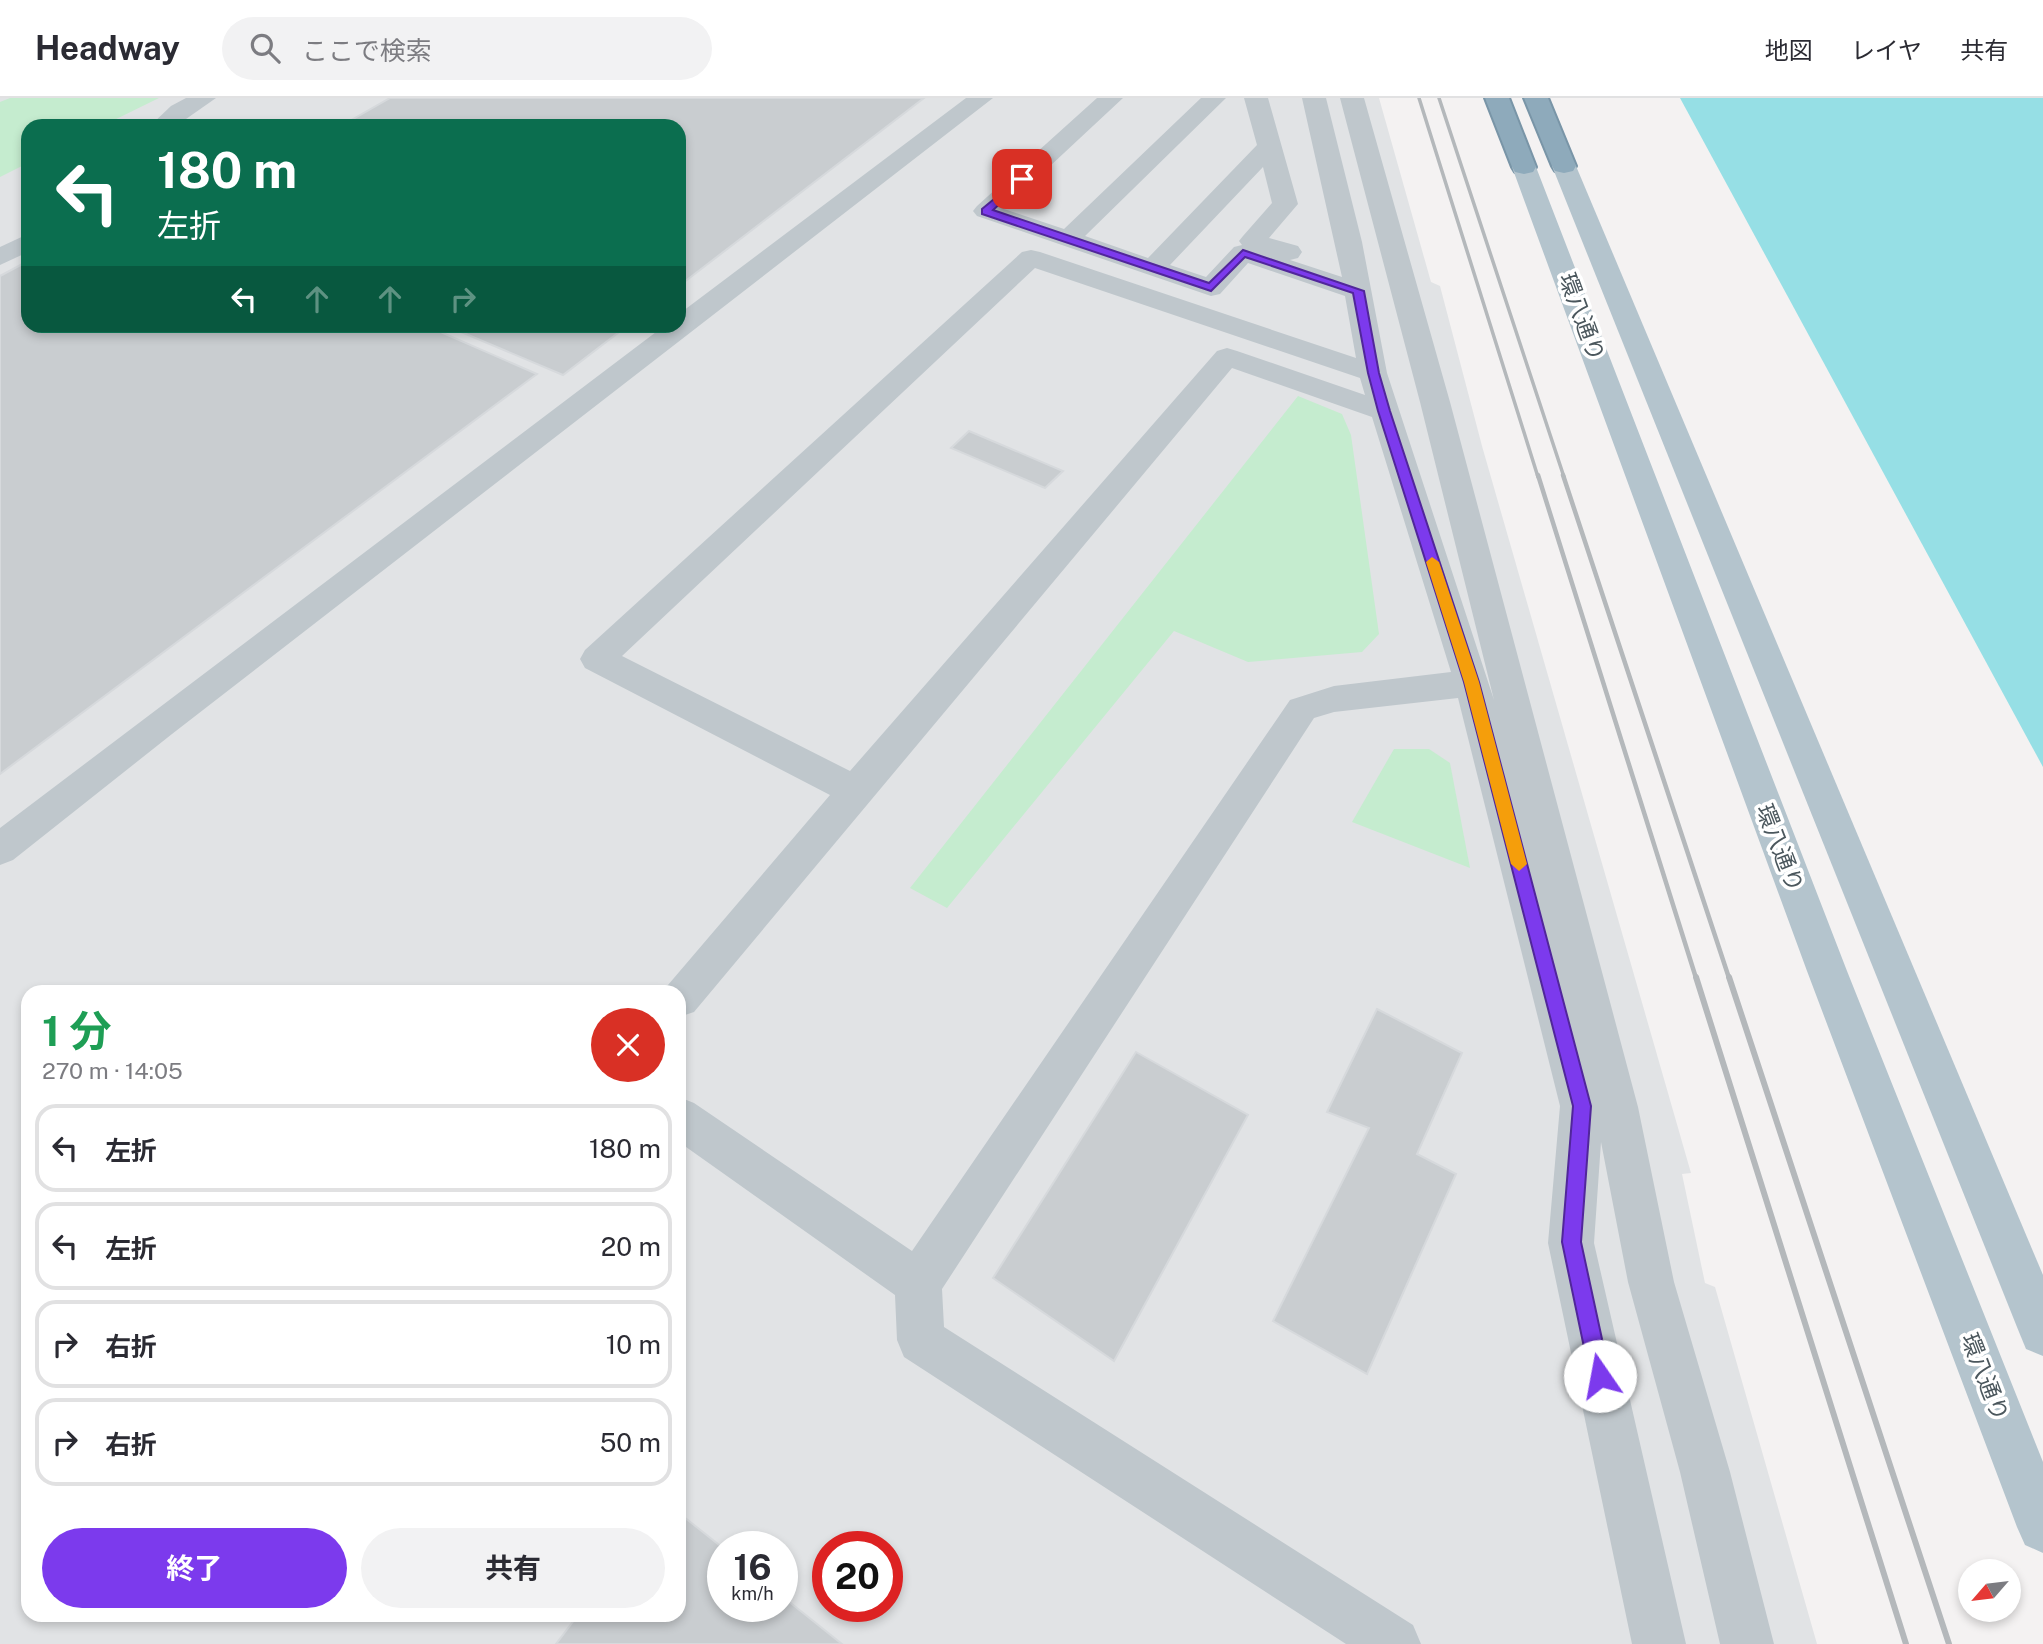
<!DOCTYPE html>
<html lang="ja">
<head>
<meta charset="utf-8">
<style>
	:root { --surface:#fff; --page:#f2f2f3; --text:#2b2b33; --muted:#7c7c81; --line:#e1e1e2; --accent:#7c3aed }
	body { margin:0; font-family:"Public Sans","Noto Sans JP",sans-serif; background:var(--page); color:var(--text); height:100vh; display:flex; flex-direction:column; font-size:26px; white-space:nowrap }
	* { box-sizing:border-box; margin:0 }
	p { font-size:23px; color:var(--muted) }
	.icon { flex:none; width:38px; height:38px; fill:none; stroke:currentColor; stroke-width:2; stroke-linecap:round; stroke-linejoin:round }
	.map { position:relative; flex:1; overflow:hidden }
	.panel { position:absolute; left:21px; top:887px; width:665px; height:637px; display:flex; flex-direction:column; background:var(--surface); border-radius:21px; box-shadow:0 4px 10px #0003 }
	.panel>* { flex:none }
	.guide { position:absolute; left:21px; top:21px; width:665px; height:214px; border-radius:21px; box-shadow:0 4px 10px #0003; background:#0b6e4f; color:#fff; overflow:hidden }
	.needle { width:46px; rotate:242deg }
	.fabs { position:absolute; left:1958px; top:1461px; display:grid; gap:14px }
	.fabs a { display:grid; place-items:center; width:63px; height:63px; border-radius:50%; background:var(--surface); box-shadow:0 4px 10px #0003; font-size:35px }
	.speed { position:absolute; left:707px; top:1433px; display:flex; gap:14px; font-size:35px; font-weight:700; text-align:center }
	.speed>* { display:grid; place-content:center; width:91px; height:91px; border-radius:50%; background:var(--surface); box-shadow:0 4px 10px #0003; line-height:1 }
	.speed small { font-size:18px; font-weight:400 }
	.speed .limit { border:10px solid #d22; background:#fff; color:#111 }
	.pin { position:absolute; display:grid; place-items:center; width:60px; height:60px; color:#fff; margin:-30px; border-radius:14px; box-shadow:0 4px 10px #0006 }
	.me { position:absolute; width:77px; margin:-38px; rotate:348deg; stroke-linejoin:round; filter:drop-shadow(0 0 5px #0008) }
	.turn { display:flex; align-items:center; gap:24px; height:147px; padding:0 21px; font-size:32px }
	.turn .icon { width:91px; height:91px; stroke-width:2.5 }
	.turn b { display:block; font-size:49px; line-height:60px }
	.lanes { display:flex; align-items:center; height:66px; padding:0 21px; background:#0003; justify-content:center; gap:35px; direction:ltr }
	.lanes .off { opacity:.35 }
	.round { display:grid; place-items:center; flex:none; width:74px; height:74px; border-radius:37px; background:var(--page) }
	.overview { display:flex; align-items:center; justify-content:space-between; height:119px; padding:0 21px }
	h1 { font-size:42px; font-weight:700; line-height:52px; color:#1e9e55 }
	.cta { display:flex; gap:14px; margin-top:auto; padding:14px 21px }
	.cta a { flex:1; height:80px; border-radius:42px; background:var(--accent); color:#fff; font-size:28px; font-weight:700; line-height:80px; text-align:center }
	.cta a+a { background:var(--page); color:var(--text) }
	ul { padding:0; list-style:none }
	li { display:flex; align-items:center; gap:21px; height:88px; margin:0 14px 10px; padding:0 7px; border:4px solid var(--line); border-radius:21px }
	li div { flex:1 }
	li b { display:block; font-size:26px }
	li em { font-style:normal }
	header { display:flex; align-items:center; gap:42px; box-sizing:border-box; height:98px; padding:0 35px; background:var(--surface); border-bottom:2px solid var(--line) }
	header strong { font-size:33px }
	nav { display:flex; gap:38px; margin-inline-start:auto; font-size:24px }
	.search { width:490px; height:63px; background:var(--page); display:flex; align-items:center; gap:18px; box-sizing:border-box; padding:0 24px; border-radius:38px; color:var(--muted); font-size:26px }
	.map>svg:first-child { display:block }
	.airport { fill:#e1e3e5; fill-rule:evenodd }
	.green { fill:#c5eccf }
	.water { fill:#96dfe5 }
	.building { fill:#c9cdd0; stroke:#d6d9dc; stroke-width:2 }
	.lines { fill:none; stroke-linecap:round; stroke-linejoin:round }
	.highway-casing { stroke:#7995a7; stroke-width:4 }
	.minor { fill:#bfc7cc; fill-rule:evenodd }
	.major { fill:#b4c4cd; fill-rule:evenodd }
	.highway { fill:#8eaabb; fill-rule:evenodd }
	.rail-far2 { stroke:#b4b8bb; stroke-width:3.5 }
	.rail-far1 { stroke:#b4b8bb; stroke-width:4.5 }
	.rail { stroke:#b4b8bb; stroke-width:6 }
	.route { fill:#7c3aed; stroke:#51269a; stroke-width:2 }
	.slow { fill:#f59e0b }
	.labels { text-anchor:middle; stroke-width:7; stroke-linejoin:round; paint-order:stroke }
	.street-label { font-size:23px; fill:#4b575d; stroke:#fff }
</style>
</head>
<body>
<header>
<strong>Headway</strong>
<div class="search"><svg class="icon" aria-label="search" viewBox="0 0 24 24"><circle cx="10" cy="10" r="6"/><path d="M15 15l6 6"/></svg>ここで検索</div>
<nav><a>地図</a><a>レイヤ</a><a>共有</a></nav>
</header>
<div class="map">
<svg width="2043" height="1546" viewBox="0 0 2043 1546">
	<rect width="100%" height="100%" fill="#f4f2f2"/>
	<path class="airport" d="M 0,0 L 1379,0 L 1431,184 L 1440,188 L 1482,348 L 1691,1075 L 1682,1076 L 1705,1185 L 1715,1189 L 1817,1546 L 0,1546 ZM 28,28 L 679,28 L 679,228 L 28,228 ZM 28,894 L 679,894 L 679,1517 L 28,1517 ZM 723,1449 L 782,1449 L 782,1508 L 723,1508 ZM 828,1449 L 887,1449 L 887,1508 L 828,1508 Z"/>
	<g class="green">
		<polygon points="10,0 159,0 102,28 28,28 28,65 0,79 0,4"/>
		<polygon points="1298,298 1342,316 1351,337 1379,536 1362,554 1248,564 1174,533 947,810 910,790"/>
		<polygon points="1394,651 1429,651 1450,665 1470,770 1352,724"/>
	</g>
	<polygon class="water" points="1680,0 2043,0 2043,669"/>
	<g class="building">
		<polygon points="390,0 924,0 679,188 679,28 341,28"/>
		<polygon points="28,163 28,228 427,228 537,276 0,676 0,178"/>
		<polygon points="447,228 627,228 563,277"/>
		<polygon points="969,333 1063,373 1045,390 951,350"/>
		<polygon points="1377,911 1462,955 1417,1056 1456,1076 1367,1276 1273,1223 1369,1030 1327,1014"/>
		<polygon points="1136,954 1248,1017 1114,1263 993,1180"/>
		<polygon points="679,1415 723,1450 723,1508 782,1508 782,1498 842,1546 556,1546 578,1517 679,1517"/>
	</g>
	<g class="lines">
		<g class="highway-casing">
			<g id="highway">
				<polygon points="1485,0 1509,0 1536,69 1533,74 1524,76 1515,74 1512,69"/>
				<polygon points="1524,0 1548,0 1576,68 1573,73 1564,75 1555,73 1552,68"/>
			</g>
		</g>
		<g class="minor">
			<polygon points="186,0 216,0 176,28 150,28 171,8"/>
			<polygon points="966,0 993,0 172,636 13,762 0,767 0,730 664,228 679,228 679,216"/>
			<path d="M 1097,0 L 1123,0 L 1004,111 L 1064,131 L 1201,0 L 1226,0 L 1085,138 L 1148,160 L 1257,47 L 1244,0 L 1268,0 L 1298,106 L 1269,140 L 1298,148 L 1302,154 L 1298,160 L 1290,162 L 1342,179 L 1302,0 L 1326,0 L 1362,144 L 1387,275 L 1494,602 L 1420,304 L 1340,0 L 1364,0 L 1450,304 L 1638,1009 L 1674,1184 L 1730,1374 L 1774,1546 L 1720,1546 L 1680,1374 L 1628,1184 L 1601,1044 L 1594,1145 L 1686,1546 L 1632,1546 L 1548,1145 L 1560,1008 L 1458,600 L 1334,614 L 1314,620 L 942,1191 L 944,1229 L 1413,1527 L 1421,1546 L 1346,1546 L 904,1259 L 897,1242 L 895,1197 L 679,1044 L 679,999 L 694,1005 L 912,1153 L 1290,602 L 1334,588 L 1451,574 L 1372,319 L 1232,270 L 694,914 L 679,919 L 679,894 L 662,894 L 830,697 L 585,570 L 580,561 L 585,552 L 1022,154 L 1031,152 L 1040,154 L 1356,260 L 1345,198 L 1248,165 L 1220,196 L 1211,198 L 977,118 L 973,113 L 977,108 ZM 1263,69 L 1272,105 L 1243,138 L 1239,143 L 1242,147 L 1234,149 L 1206,179 L 1170,167 ZM 1035,170 L 1360,280 L 1365,297 L 1237,253 L 1227,250 L 1217,253 L 850,673 L 622,558 Z"/>
			<polygon points="28,136 28,154 0,167 0,149"/>
		</g>
		<g class="major">
			<polygon points="1564,61 1573,63 1576,68 2043,1177 2043,1258 2026,1251 2019,1234 1552,68 1555,63"/>
			<polygon points="1524,62 1533,64 1536,69 1847,873 2043,1364 2043,1455 2025,1447 2017,1429 1807,873 1512,69 1515,64"/>
		</g>
		<use href="#highway" class="highway"/>
		<g class="rail-far2">
			<polyline points="1419,0 1538,379"/>
			<polyline points="1439,0 1564,379"/>
		</g>
		<g class="rail-far1">
			<polyline points="1538,377 1696,880"/>
			<polyline points="1563,377 1729,880"/>
		</g>
		<g class="rail">
			<polyline points="1696,879 1906,1546"/>
			<polyline points="1729,879 1949,1546"/>
		</g>
	</g>
	<polygon class="route" points="1022,78 1027,81 1025,83 993,112 1209,185 1243,152 1364,193 1379,275 1390,313 1479,584 1591,1008 1581,1144 1610,1278 1607,1285 1600,1288 1593,1285 1590,1278 1562,1144 1573,1008 1464,584 1378,313 1368,275 1353,195 1245,159 1211,193 982,116 982,111"/>
	<polygon class="slow" points="1432,459 1439,464 1479,584 1527,766 1519,773 1511,766 1464,584 1426,464"/>
	<g class="labels">
		<g class="street-label">
			<text transform="translate(1582 219) rotate(70)" y="8">環八通り</text>
			<text transform="translate(1780 750) rotate(69)" y="8">環八通り</text>
			<text transform="translate(1985 1279) rotate(69)" y="8">環八通り</text>
		</g>
	</g>
</svg>
<div class="fabs">
<a><svg class="needle" viewBox="-14 -14 28 28"><path d="M0-13l5 13h-10z" fill="#e53935"/><path d="M0 13l5-13h-10z" fill="#7c7c81"/></svg></a>
</div>
<div class="speed"><div>16<small>km/h</small></div><div class="limit">20</div></div>
<div class="pin" style="left:1022px;top:81px;background:#d93025"><svg class="icon" aria-label="arrive" viewBox="0 0 24 24"><path d="M6 21V4h12l-3 4 3 4H6"/></svg></div>
<svg class="me" style="left:1600px;top:1278px" viewBox="-20 -20 40 40"><circle r="19" fill="#fff"/><path d="M0-13L10 11 0 6-10 11z" fill="#7c3aed"/></svg>
<div class="guide">
<div class="turn"><svg class="icon" aria-label="left" viewBox="0 0 24 24"><path d="M17 20v-9H6M10 6l-5 5 5 5"/></svg><div><b>180 m</b>左折</div></div>
<div class="lanes"><svg class="icon" aria-label="left" viewBox="0 0 24 24"><path d="M17 20v-9H6M10 6l-5 5 5 5"/></svg><svg class="icon off" aria-label="ahead" viewBox="0 0 24 24"><path d="M12 20V5M6 11l6-6 6 6"/></svg><svg class="icon off" aria-label="ahead" viewBox="0 0 24 24"><path d="M12 20V5M6 11l6-6 6 6"/></svg><svg class="icon off" aria-label="right" viewBox="0 0 24 24"><path d="M7 20v-9h11M14 6l5 5-5 5"/></svg></div>
</div>
<section class="panel">
<div class="overview"><div><h1>1 分</h1><p>270 m · 14:05</p></div><a class="round" style="background:#d93025;color:#fff"><svg class="icon" aria-label="close" viewBox="0 0 24 24"><path d="M6 6l12 12M18 6L6 18"/></svg></a></div>
<ul>
<li><svg class="icon" aria-label="left" viewBox="0 0 24 24"><path d="M17 20v-9H6M10 6l-5 5 5 5"/></svg><div><b>左折</b></div><em>180 m</em></li>
<li><svg class="icon" aria-label="left" viewBox="0 0 24 24"><path d="M17 20v-9H6M10 6l-5 5 5 5"/></svg><div><b>左折</b></div><em>20 m</em></li>
<li><svg class="icon" aria-label="right" viewBox="0 0 24 24"><path d="M7 20v-9h11M14 6l5 5-5 5"/></svg><div><b>右折</b></div><em>10 m</em></li>
<li><svg class="icon" aria-label="right" viewBox="0 0 24 24"><path d="M7 20v-9h11M14 6l5 5-5 5"/></svg><div><b>右折</b></div><em>50 m</em></li>
</ul>
<div class="cta"><a>終了</a><a>共有</a></div>
</section>
</div>
</body>
</html>
